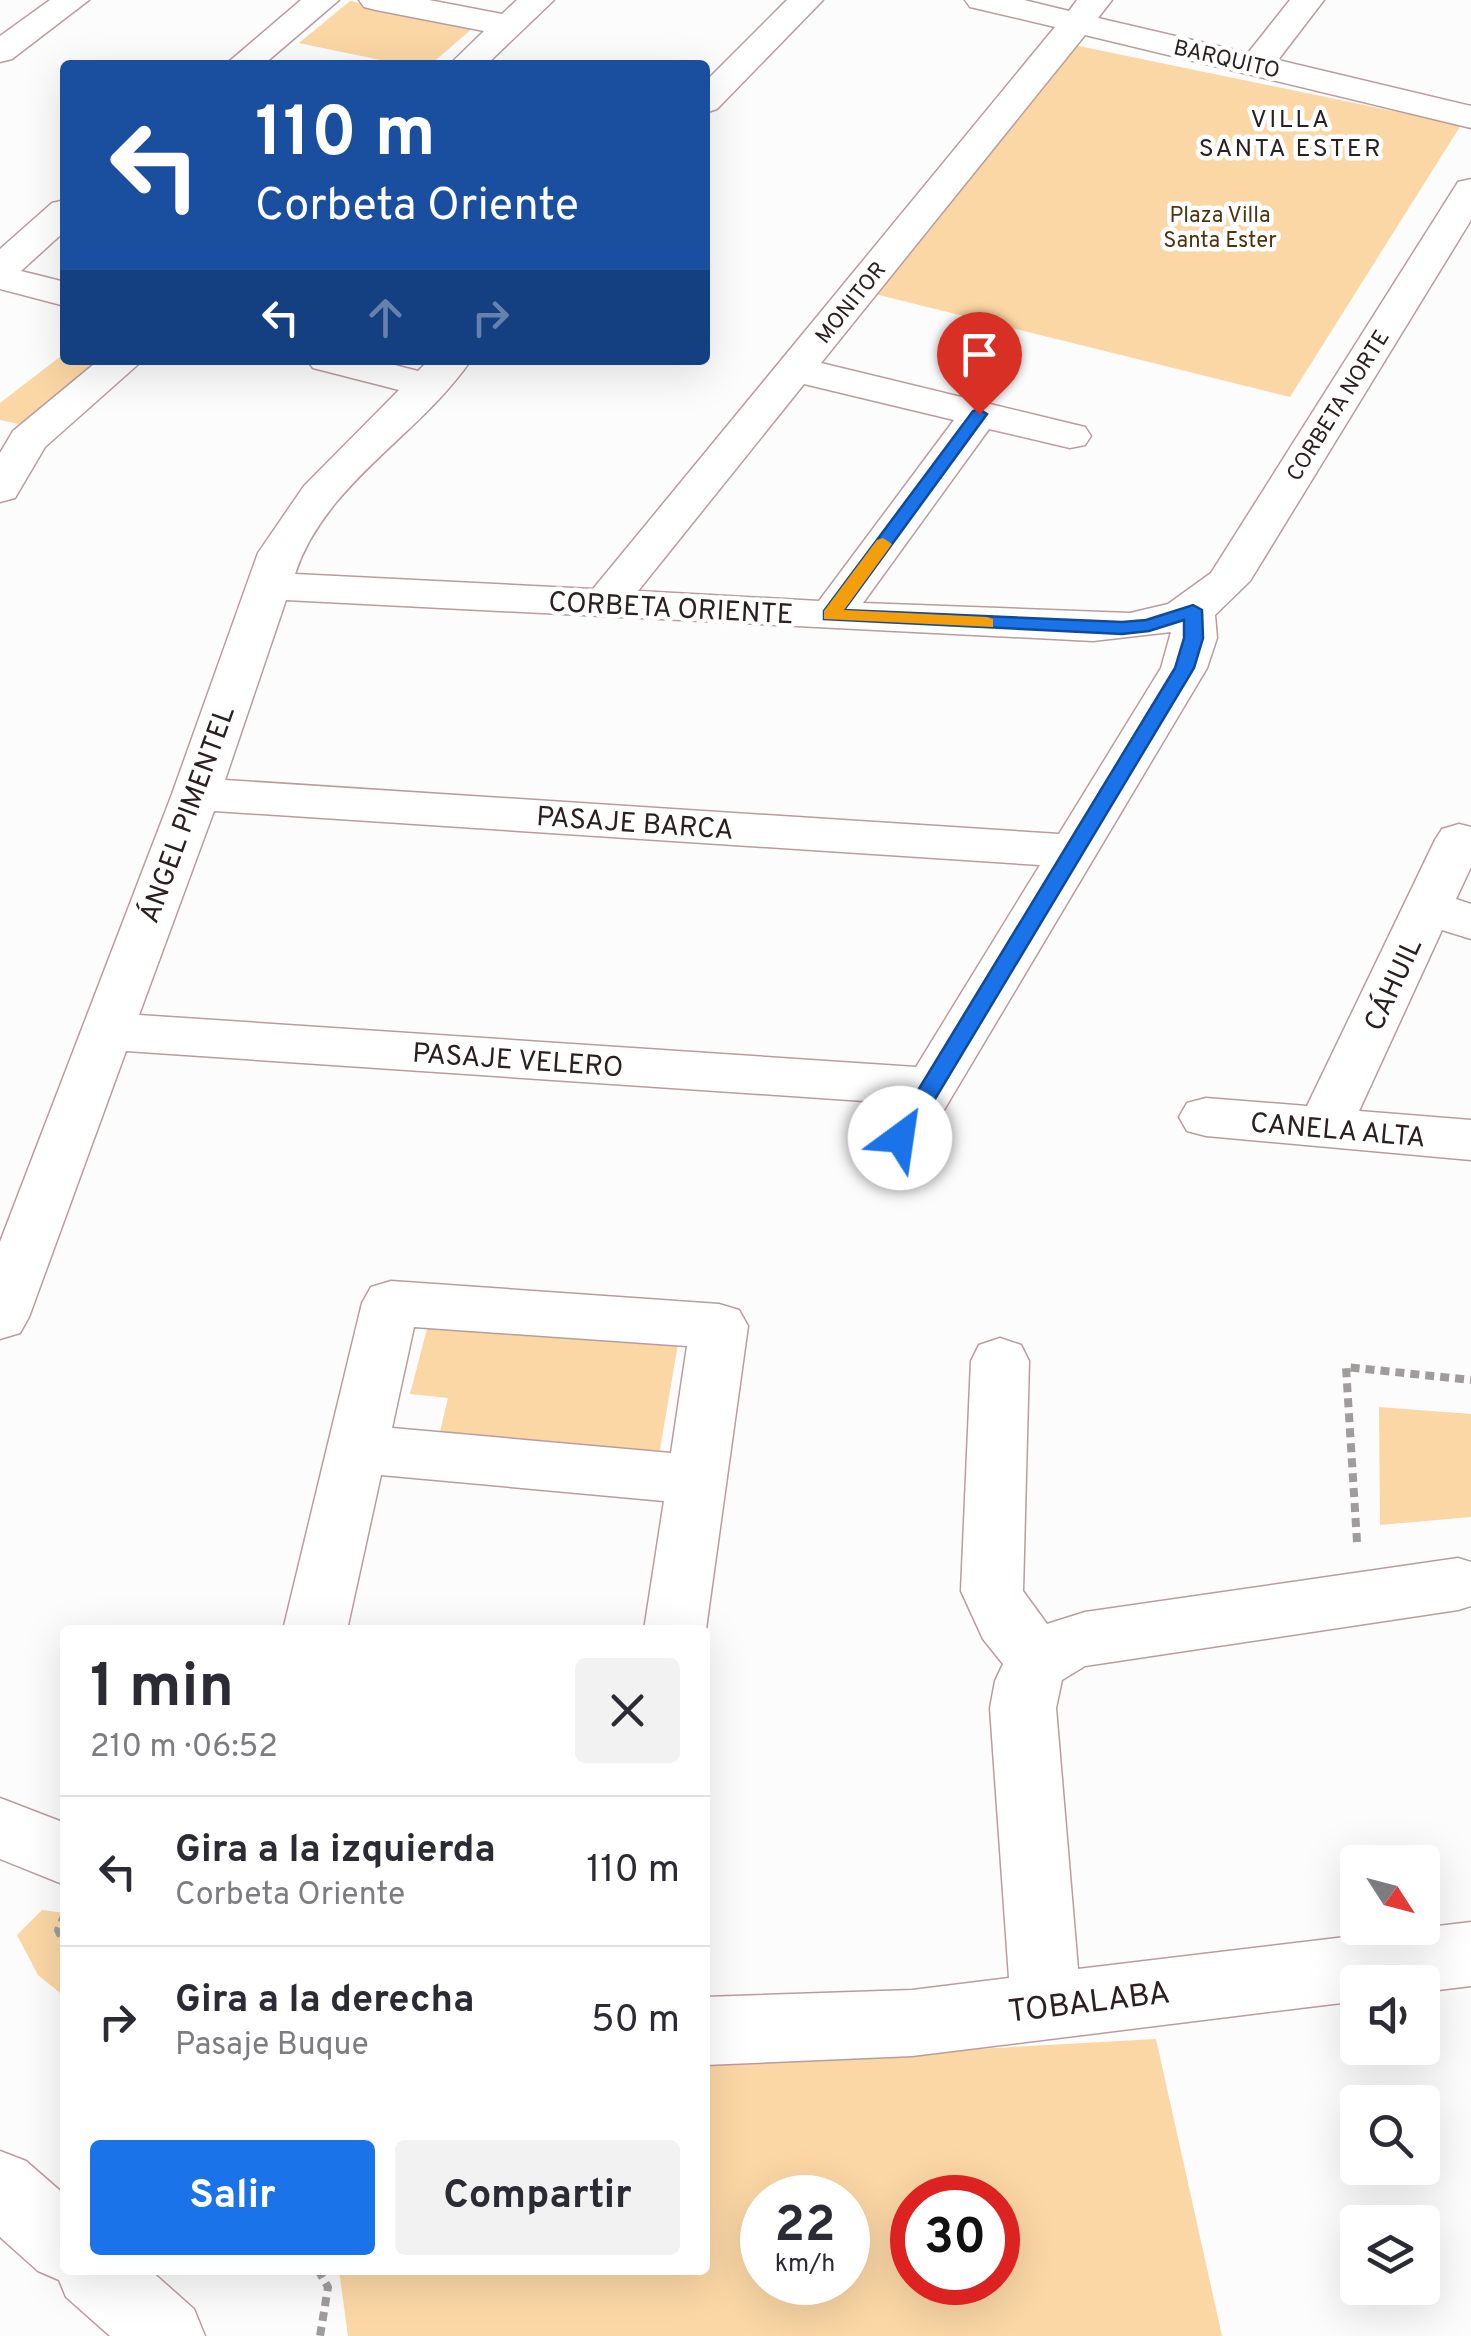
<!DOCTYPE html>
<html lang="es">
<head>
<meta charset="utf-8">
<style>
	:root { --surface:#fff; --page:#f2f2f3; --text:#2b2b33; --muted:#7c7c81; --line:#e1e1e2; --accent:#1a73e8 }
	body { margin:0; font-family:Overpass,sans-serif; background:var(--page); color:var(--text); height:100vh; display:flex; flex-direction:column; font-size:38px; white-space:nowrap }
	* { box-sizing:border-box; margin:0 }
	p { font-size:32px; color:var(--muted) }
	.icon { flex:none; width:55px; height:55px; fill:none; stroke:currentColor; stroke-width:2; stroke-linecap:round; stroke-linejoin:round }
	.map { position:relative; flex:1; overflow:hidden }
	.panel { position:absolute; left:60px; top:1625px; width:650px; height:650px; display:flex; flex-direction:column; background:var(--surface); border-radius:10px; box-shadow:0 10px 40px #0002 }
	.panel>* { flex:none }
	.banner { position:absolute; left:60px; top:60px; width:650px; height:305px; border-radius:10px; box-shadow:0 10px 40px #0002; background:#1a4fa0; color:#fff; overflow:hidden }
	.needle { width:65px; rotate:126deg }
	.controls { position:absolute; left:1340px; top:1845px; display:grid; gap:20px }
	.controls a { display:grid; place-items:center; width:100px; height:100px; border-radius:10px; background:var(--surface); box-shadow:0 10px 40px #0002; font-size:50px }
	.speed { position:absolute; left:740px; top:2175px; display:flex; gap:20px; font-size:50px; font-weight:700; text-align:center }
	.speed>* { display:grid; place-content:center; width:130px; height:130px; border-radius:50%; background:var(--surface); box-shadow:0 10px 40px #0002; line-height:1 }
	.speed small { font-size:25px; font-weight:400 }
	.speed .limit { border:15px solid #d22; background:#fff; color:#111 }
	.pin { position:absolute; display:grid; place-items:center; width:85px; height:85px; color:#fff; margin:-102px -42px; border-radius:50% 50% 50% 0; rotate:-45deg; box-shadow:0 0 10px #0007 }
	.pin .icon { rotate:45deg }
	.me { position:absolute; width:110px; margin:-55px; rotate:31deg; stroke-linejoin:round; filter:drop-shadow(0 0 8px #0008) }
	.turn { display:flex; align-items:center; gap:35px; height:210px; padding:0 30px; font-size:45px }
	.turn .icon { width:130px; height:130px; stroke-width:2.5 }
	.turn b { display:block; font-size:70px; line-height:85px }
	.lanes { display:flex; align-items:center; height:95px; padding:0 30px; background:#0003; justify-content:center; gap:50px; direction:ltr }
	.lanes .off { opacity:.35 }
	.round { display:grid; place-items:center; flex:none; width:105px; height:105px; border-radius:10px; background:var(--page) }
	.summary { display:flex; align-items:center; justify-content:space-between; height:170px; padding:0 30px }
	h1 { font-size:60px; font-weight:700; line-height:75px }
	.primary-button { display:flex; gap:20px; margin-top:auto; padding:20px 30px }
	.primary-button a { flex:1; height:115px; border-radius:10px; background:var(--accent); color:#fff; font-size:40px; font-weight:700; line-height:115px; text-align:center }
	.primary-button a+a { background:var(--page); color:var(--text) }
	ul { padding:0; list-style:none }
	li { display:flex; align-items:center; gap:30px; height:150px; padding:0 30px; border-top:2px solid var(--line) }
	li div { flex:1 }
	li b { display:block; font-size:38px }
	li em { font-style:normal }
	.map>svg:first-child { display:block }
	.green { fill:#fbd7a5; fill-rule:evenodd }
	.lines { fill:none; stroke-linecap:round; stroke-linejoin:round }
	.minor-casing { stroke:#b99d9e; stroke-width:3 }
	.path { stroke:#a09c9c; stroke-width:8; stroke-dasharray:9 6; stroke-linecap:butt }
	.minor { fill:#fff; fill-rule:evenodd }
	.route { fill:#1a73e8; stroke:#114b97; stroke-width:2.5 }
	.slow { fill:#f59e0b }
	.labels { text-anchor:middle; stroke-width:9; stroke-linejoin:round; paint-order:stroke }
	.far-street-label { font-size:22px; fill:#2a2020; stroke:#fff }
	.far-park-label { font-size:22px; fill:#4c340c; stroke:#fff }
	.far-neighbourhood-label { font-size:25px; letter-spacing:2.5px; fill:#2a2020; stroke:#fff }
	.street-label { font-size:28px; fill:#2a2020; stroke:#fff }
	.near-street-label { font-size:32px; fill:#2a2020; stroke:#fff }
</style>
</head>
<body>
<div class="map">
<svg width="1471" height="2336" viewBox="0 0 1471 2336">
	<rect width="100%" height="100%" fill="#fcfcfc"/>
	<g class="green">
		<polygon points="350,1 474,27 430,65 404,65 299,43"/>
		<polygon points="1074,45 1461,125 1290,397 875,294"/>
		<polygon points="65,353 65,360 97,360 23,425 0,420 0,403"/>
		<polygon points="429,1321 678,1344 658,1461 438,1440 448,1398 410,1394"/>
		<polygon points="1379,1407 1471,1414 1471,1517 1380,1525"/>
		<polygon points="42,1910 65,1913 65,1997 38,1975 17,1935"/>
		<path d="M 1156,2039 L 1222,2336 L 348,2336 L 339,2270 L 705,2270 L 705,2064 ZM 762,2198 L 848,2198 L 848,2282 L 762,2282 ZM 912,2198 L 998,2198 L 998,2282 L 912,2282 Z"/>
	</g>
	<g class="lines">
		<g class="minor-casing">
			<g id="minor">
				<polygon points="50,0 89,0 12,59 0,62 0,36"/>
				<polygon points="301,0 339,0 263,65 225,65"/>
				<polygon points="359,0 429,0 502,14 517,0 554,0 486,65 449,65 484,31 376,10 364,7"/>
				<polygon points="787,0 823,0 717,109 705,113 705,82"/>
				<path d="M 965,0 L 1024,0 L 1069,11 L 1077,0 L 1112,0 L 1098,18 L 1248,53 L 1290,0 L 1324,0 L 1278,60 L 1471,106 L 1471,128 L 1085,35 L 821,363 L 1085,427 L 1091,436 L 1085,445 L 1070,448 L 989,429 L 863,603 L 1130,613 L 1168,604 L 1211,573 L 1453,190 L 1458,182 L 1471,179 L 1471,220 L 1250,581 L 1215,615 L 1217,638 L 1207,668 L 919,1152 L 900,1158 L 881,1152 L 873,1138 L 893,1103 L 126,1051 L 29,1317 L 20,1333 L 0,1339 L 0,1242 L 172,794 L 258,553 L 304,486 L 399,390 L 313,368 L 307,360 L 375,360 L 418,371 L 429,360 L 471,360 C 419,436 325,483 295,574 L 593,589 L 1055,27 L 970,7 ZM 804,384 L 954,420 L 819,601 L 638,591 ZM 286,600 L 1093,641 L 1171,632 L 1161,668 L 1059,834 L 225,780 ZM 214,811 L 1040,865 L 916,1067 L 139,1015 Z"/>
				<polygon points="65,200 65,231 21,271 65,282 65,306 0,289 0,249 52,203"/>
				<polygon points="99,360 143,360 45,447 15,498 0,502 0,453 13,431"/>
				<polygon points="1459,824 1471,827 1471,867 1456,899 1471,904 1471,939 1442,930 1359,1111 1471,1120 1471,1160 1206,1136 1187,1131 1179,1117 1187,1103 1206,1098 1307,1106 1435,840 1442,829"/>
				<path d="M 391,1281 L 719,1304 L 739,1310 L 748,1326 L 705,1636 L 705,1630 L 644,1630 L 664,1501 L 381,1475 L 347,1630 L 283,1630 L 362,1303 L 371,1287 ZM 414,1327 L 687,1346 L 671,1453 L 392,1428 Z"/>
				<polygon points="1000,1338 1021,1345 1029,1361 1023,1591 1047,1624 1085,1612 1458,1558 1471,1562 1471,1606 1458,1610 1085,1666 1062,1680 1056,1708 1078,1969 1471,1922 1471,1986 1422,1992 1422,1982 1358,1982 1358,2001 912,2056 705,2065 705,1997 912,1990 1009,1978 990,1708 995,1681 1003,1664 983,1639 961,1591 971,1361 979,1345"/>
				<polygon points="0,1798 65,1823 65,1885 0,1859"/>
				<polygon points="0,2151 26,2161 65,2195 65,2270 150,2270 194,2309 205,2336 110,2336 66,2297 59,2280 38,2271 0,2237"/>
			</g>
		</g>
		<g class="path">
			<polyline points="1357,1542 1346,1367 1471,1380"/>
			<polyline points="65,1914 58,1930 65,1944"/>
			<polyline points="318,2270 328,2287 320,2336"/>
		</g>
		<use href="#minor" class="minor"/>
	</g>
	<polygon class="route" points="979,409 987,414 844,610 1122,622 1146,620 1193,605 1202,610 1203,638 1194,668 908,1144 900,1146 889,1138 1175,668 1184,638 1184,620 1149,631 1122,634 824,619 824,611 973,411"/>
	<polygon class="slow" points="883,538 892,544 844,610 987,617 993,619 993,627 824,619 824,611 877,540"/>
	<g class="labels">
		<g class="far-street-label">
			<text transform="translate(1227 58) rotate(13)" y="8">BARQUITO</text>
			<text transform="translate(850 302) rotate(-51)" y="8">MONITOR</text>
			<text transform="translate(1337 405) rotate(-58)" y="8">CORBETA NORTE</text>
		</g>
		<g class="far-park-label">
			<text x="1220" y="222">Plaza Villa<tspan x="1220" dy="25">Santa Ester</tspan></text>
		</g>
		<g class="far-neighbourhood-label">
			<text x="1291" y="127">VILLA<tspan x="1291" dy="29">SANTA ESTER</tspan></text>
		</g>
		<g class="street-label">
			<text transform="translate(671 607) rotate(3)" y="10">CORBETA ORIENTE</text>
			<text transform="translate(186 814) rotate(-70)" y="10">ÁNGEL PIMENTEL</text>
			<text transform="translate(635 822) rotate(4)" y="10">PASAJE BARCA</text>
			<text transform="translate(1392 984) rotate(-65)" y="10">CÁHUIL</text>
			<text transform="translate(518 1059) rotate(4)" y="10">PASAJE VELERO</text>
			<text transform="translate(1338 1129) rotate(5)" y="10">CANELA ALTA</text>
		</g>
		<g class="near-street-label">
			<text transform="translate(1089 2001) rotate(-7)" y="11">TOBALABA</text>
		</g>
	</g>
</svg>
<div class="controls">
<a><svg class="needle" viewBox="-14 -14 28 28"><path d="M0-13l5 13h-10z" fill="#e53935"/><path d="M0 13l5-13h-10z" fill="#7c7c81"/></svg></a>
<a><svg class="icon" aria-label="sound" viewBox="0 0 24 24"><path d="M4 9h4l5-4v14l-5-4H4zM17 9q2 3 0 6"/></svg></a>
<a><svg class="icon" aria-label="search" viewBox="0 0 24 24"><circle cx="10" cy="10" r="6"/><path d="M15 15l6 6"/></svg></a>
<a><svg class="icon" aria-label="layers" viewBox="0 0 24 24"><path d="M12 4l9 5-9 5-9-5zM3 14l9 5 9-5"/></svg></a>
</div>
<div class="speed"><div>22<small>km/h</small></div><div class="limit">30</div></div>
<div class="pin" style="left:979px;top:414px;background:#d93025"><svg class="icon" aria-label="arrive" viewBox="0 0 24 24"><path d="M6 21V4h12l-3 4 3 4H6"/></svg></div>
<svg class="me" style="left:900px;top:1138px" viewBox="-20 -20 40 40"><circle r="19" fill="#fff"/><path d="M0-13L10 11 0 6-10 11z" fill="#1a73e8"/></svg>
<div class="banner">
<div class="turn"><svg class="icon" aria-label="left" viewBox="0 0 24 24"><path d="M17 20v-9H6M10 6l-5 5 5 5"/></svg><div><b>110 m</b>Corbeta Oriente</div></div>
<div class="lanes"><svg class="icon" aria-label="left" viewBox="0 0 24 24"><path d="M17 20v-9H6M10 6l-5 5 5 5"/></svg><svg class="icon off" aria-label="ahead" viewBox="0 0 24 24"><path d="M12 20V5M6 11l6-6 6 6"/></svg><svg class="icon off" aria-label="right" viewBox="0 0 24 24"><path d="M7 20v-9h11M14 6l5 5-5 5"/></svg></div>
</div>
<section class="panel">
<div class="summary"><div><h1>1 min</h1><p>210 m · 06:52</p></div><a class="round"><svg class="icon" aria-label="close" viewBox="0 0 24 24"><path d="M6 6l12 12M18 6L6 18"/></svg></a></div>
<ul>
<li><svg class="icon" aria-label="left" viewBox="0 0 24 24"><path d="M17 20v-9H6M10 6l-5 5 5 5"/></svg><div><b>Gira a la izquierda</b><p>Corbeta Oriente</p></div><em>110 m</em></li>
<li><svg class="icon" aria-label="right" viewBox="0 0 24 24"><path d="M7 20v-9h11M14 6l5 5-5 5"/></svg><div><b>Gira a la derecha</b><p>Pasaje Buque</p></div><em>50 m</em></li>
</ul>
<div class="primary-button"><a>Salir</a><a>Compartir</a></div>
</section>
</div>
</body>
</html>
